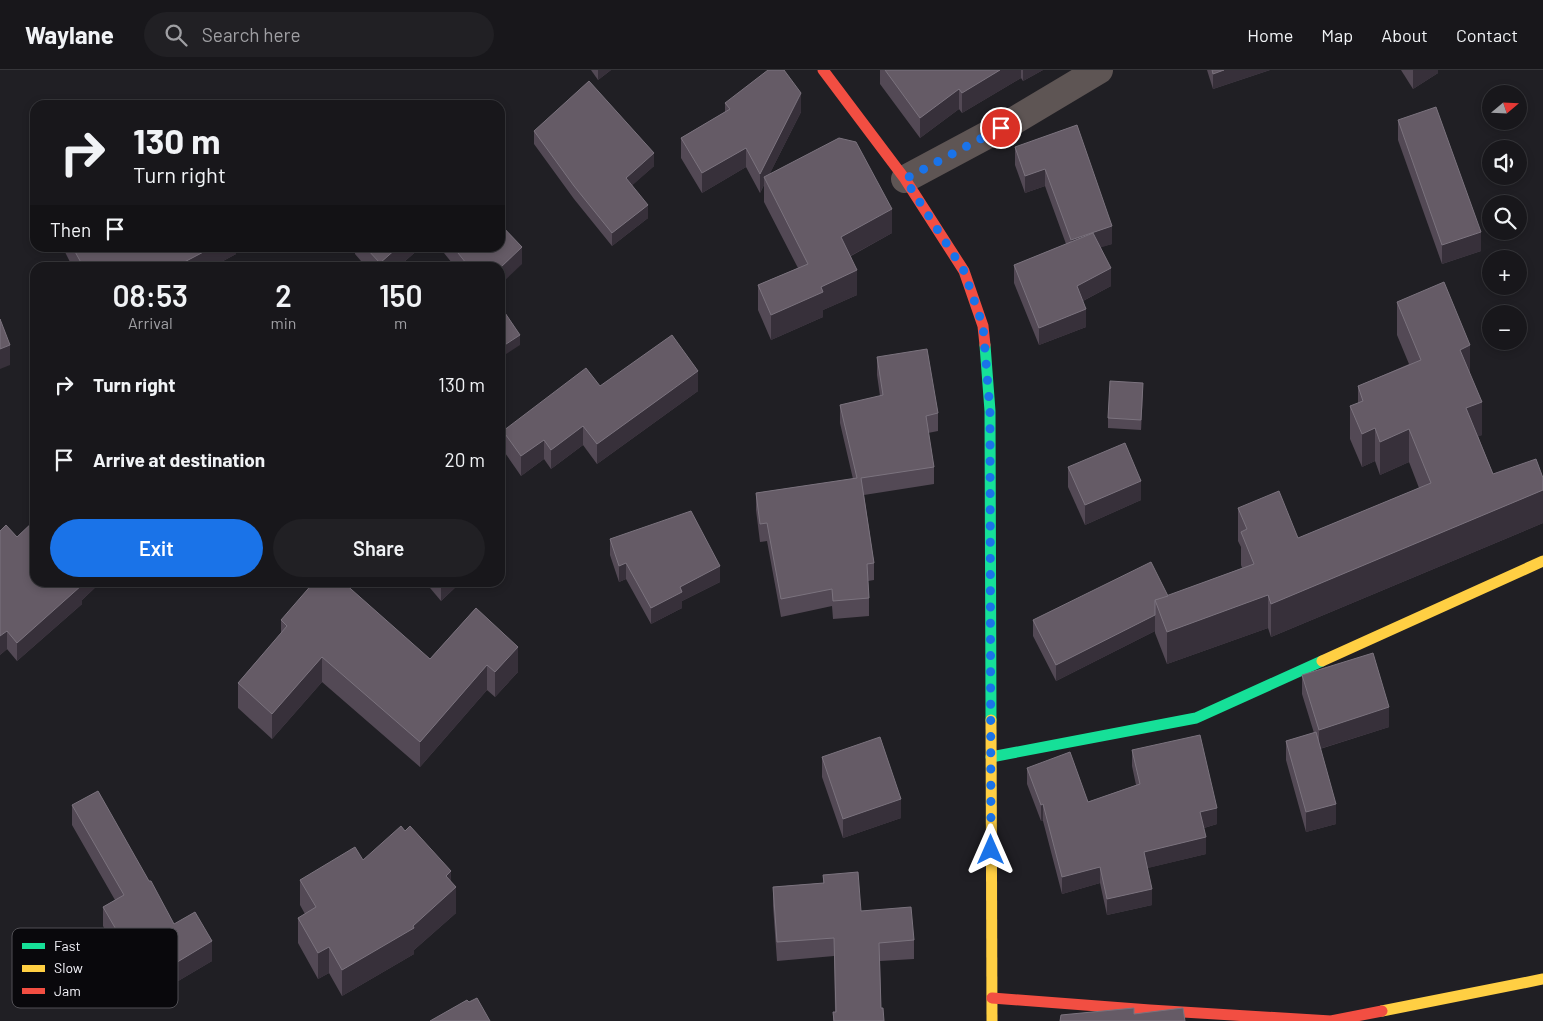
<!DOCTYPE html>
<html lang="en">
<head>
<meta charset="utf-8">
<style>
	:root { --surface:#18171b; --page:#212024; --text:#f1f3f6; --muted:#9f9fa3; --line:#36363a; --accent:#1a73e8 }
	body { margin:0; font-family:Barlow,sans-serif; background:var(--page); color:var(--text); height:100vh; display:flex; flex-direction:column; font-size:19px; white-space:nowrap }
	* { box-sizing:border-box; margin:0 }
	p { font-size:16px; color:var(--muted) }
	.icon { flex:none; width:28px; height:28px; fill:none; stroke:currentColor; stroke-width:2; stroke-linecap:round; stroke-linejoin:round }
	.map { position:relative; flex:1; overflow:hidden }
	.details { position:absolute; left:30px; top:192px; width:475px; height:325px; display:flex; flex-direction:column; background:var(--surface); border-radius:15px; box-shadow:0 2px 8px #0003,0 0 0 1px var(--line) }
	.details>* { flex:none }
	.banner { position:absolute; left:30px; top:30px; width:475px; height:152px; border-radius:15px; box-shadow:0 2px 8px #0003,0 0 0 1px var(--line); background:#18171b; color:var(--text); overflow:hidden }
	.needle { width:32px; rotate:71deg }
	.tools { position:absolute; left:1482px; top:15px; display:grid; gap:10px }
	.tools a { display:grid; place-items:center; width:45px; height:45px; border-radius:50%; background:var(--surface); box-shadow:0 2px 8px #0003,0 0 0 1px var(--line); font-size:25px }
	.pin { position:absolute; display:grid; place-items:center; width:42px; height:42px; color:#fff; margin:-21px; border:2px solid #fff; border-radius:50%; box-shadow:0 1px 5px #0007 }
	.me { position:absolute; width:55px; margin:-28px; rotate:0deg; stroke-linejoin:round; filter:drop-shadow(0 0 4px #0008) }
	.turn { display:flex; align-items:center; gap:18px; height:105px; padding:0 20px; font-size:22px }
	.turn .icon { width:65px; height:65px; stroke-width:2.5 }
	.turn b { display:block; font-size:35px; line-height:42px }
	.then { display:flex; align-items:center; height:48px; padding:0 20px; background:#0003; gap:10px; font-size:19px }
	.eta { display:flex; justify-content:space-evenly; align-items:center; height:85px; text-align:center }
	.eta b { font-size:30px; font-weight:600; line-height:35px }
	.action { display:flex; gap:10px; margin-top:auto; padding:10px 20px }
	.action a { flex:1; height:58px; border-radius:30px; background:var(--accent); color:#fff; font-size:20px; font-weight:600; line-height:58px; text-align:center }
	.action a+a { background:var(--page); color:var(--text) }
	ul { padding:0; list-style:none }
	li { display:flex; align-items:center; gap:15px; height:75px; padding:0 20px }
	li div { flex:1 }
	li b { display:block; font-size:19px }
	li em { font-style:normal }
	header { display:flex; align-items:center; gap:30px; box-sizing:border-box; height:70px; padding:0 25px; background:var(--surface); border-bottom:1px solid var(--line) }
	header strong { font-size:24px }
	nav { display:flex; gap:28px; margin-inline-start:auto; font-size:18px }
	.search { width:350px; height:45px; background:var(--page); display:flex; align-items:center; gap:12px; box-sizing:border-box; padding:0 18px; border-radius:28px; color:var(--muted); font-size:19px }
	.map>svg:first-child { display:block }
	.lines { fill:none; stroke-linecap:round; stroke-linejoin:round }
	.street { stroke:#5e5554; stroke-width:28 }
	.fast { stroke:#16e098; stroke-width:11 }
	.slow { stroke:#ffcf43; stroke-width:11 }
	.jam { stroke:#f24e42; stroke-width:11 }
	.wall { fill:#534955 }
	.shaded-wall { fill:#37303a }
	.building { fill:#655b66; stroke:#7b737e }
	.route { stroke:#1a73e8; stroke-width:9; stroke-dasharray:0 16.2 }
	.key { fill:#09080c; stroke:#504f54; stroke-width:1 }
	.key-label { font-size:14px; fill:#f5f4fb }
</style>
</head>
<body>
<header>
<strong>Waylane</strong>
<div class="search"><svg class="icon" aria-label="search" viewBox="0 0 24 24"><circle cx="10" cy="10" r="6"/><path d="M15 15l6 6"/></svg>Search here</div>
<nav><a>Home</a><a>Map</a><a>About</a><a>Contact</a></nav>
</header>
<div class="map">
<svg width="1543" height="951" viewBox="0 0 1543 951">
	<rect width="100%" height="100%" fill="#201f24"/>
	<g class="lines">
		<polyline class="street" points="905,109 1017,49 1099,0"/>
		<g class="fast">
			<polyline points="985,275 990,341 991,650"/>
			<polyline points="991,687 1196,648 1322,591"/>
		</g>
		<g class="slow">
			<polyline points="1322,591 1543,491"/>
			<polyline points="991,650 992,951"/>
			<polyline points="1382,941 1543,909"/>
		</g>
		<g class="jam">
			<polyline points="823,0 905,109 964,201 983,256 985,275"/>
			<polyline points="992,928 1150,940 1331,951 1382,941"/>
		</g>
	</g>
	<g class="wall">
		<polygon points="591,0 611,0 598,10"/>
		<polygon points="880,0 1043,0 1023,11 1021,8 962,43 959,39 920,68 880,14"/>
		<polygon points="1207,0 1270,0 1213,19"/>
		<polygon points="1401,0 1438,0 1438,3 1413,19"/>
		<polygon points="725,33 801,42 769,105 892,163 851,186 857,225 823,240 823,247 771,270 758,240 758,215 798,198 764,132 764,115 760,123 746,97 702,123 681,88 681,68 725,42"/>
		<polygon points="1398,50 1481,181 1442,194 1398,70"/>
		<polygon points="1077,55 1112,174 1100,177 1111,216 1083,231 1086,257 1039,275 1014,213 1014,195 1066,174 1045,116 1025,123 1015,95 1015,77"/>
		<polygon points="534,61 654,96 632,115 648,148 612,176 574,129 534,74"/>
		<polygon points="64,178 236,178 236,184 210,198 73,198 64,180"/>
		<polygon points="355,178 420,178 397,198 367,198 355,184"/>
		<polygon points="440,178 500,178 522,194 500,198 456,198"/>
		<polygon points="1397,232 1470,305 1482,365 1478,366 1493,404 1543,408 1543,453 1271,567 1268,558 1167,594 1155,563 1155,561 1056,611 1033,566 1033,550 1168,526 1242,498 1241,495 1241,477 1238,471 1238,438 1298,468 1419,418 1409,392 1380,405 1375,391 1362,397 1350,369 1350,336 1358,333 1358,316 1409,294 1397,265"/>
		<polygon points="877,287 938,343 938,361 928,363 934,397 934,414 864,425 874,493 874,510 868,511 869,528 869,546 833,549 832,536 781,547 767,471 760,472 756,440 756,423 853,409 840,353 840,335 880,326 877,305"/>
		<polygon points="600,316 698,321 597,394 583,375 551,399 544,389 521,406 503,380 503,361"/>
		<polygon points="1143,323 1141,360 1108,358 1108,348"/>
		<polygon points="1068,397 1141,430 1085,455 1068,417"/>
		<polygon points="17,467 35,512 101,512 82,530 82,534 17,591 7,579 0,585"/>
		<polygon points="610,469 720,512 682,531 682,538 651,554 626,509 619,512 610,485"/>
		<polygon points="425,512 461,512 441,531"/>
		<polygon points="476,538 518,602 495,627 487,620 420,697 322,612 272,669 238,638 238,613 281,563 281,550 430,589"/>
		<polygon points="1302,605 1389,657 1320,679 1336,754 1306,762 1286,690 1286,671 1314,663 1302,624"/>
		<polygon points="1132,680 1217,754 1204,758 1206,784 1147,798 1152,835 1107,845 1100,813 1062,824 1043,751 1041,751 1027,714 1027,698 1088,732 1136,715 1132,696"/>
		<polygon points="822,687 901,748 843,768 822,707"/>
		<polygon points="72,735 149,811 174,854 212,891 146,930 103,856 103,837 115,830 72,755"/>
		<polygon points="363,790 451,811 456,843 414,880 414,884 342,926 329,903 318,909 298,873 298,848 305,844 300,835 300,810"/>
		<polygon points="823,805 861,841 914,870 914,889 880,891 881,938 884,951 833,951 833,942 835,942 834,886 777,891 773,836 773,817 823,813"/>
	</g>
	<g class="shaded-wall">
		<polygon points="598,0 611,0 598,10"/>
		<polygon points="1000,0 1021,0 1021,8 962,43 962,23"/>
		<polygon points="1023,0 1043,0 1023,11"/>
		<polygon points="1224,0 1270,0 1213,19 1213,4"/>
		<polygon points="1413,0 1438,0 1438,3 1413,19"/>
		<polygon points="959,19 959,39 920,68 920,48"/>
		<polygon points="801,23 801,42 766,111 764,107 764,115 760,123 760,104"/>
		<polygon points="746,78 746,97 702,123 702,103"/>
		<polygon points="654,83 654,96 626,121 626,108"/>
		<polygon points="1045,99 1045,116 1025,123 1025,106"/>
		<polygon points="648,135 648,148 612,176 612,163"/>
		<polygon points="892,139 892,163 841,191 841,167"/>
		<polygon points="1112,156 1112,174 1071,187 1071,170"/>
		<polygon points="1481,162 1481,181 1442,194 1442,175"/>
		<polygon points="522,177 522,194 500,215 500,198"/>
		<polygon points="211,178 236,178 236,184 210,198 173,198"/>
		<polygon points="397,178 420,178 397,198 380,198 380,193"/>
		<polygon points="1111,198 1111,216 1077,234 1077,216"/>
		<polygon points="857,200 857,225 823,240 823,247 771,270 771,245 821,217"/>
		<polygon points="1086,239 1086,257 1039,275 1039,258"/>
		<polygon points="520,265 520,275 500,288 500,278"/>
		<polygon points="10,275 10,295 0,299 0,279"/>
		<polygon points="1470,275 1470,308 1460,280"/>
		<polygon points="698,301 698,321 597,394 597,374"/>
		<polygon points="1143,313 1143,323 1141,360 1141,350"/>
		<polygon points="1482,332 1482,365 1466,371 1466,338"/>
		<polygon points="583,356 583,375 551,399 551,380"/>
		<polygon points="1375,358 1375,391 1362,397 1362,364"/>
		<polygon points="1409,359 1409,392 1380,405 1380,372"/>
		<polygon points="544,370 544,389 521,406 521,386"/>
		<polygon points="1141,411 1141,430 1085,455 1085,435"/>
		<polygon points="1543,420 1543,453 1271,567 1271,534"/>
		<polygon points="626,493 626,509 619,512 619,496"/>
		<polygon points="720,496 720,512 682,531 682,538 651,554 651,538 680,517"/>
		<polygon points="80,512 101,512 82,530 82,534 17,591 17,573"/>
		<polygon points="441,512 461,512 441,531"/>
		<polygon points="1268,525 1268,558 1167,594 1167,562"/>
		<polygon points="1155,545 1155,561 1056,611 1056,595"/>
		<polygon points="7,561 7,579 0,585 0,566"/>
		<polygon points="518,577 518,602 495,627 495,602"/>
		<polygon points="322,587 322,612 272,669 272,644"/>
		<polygon points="487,595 487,620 420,697 420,672"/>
		<polygon points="1389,637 1389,657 1319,679 1319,660"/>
		<polygon points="901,729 901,748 843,768 843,749"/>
		<polygon points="1043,734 1043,751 1041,751 1041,735"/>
		<polygon points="1336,734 1336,754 1306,762 1306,742"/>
		<polygon points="1217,738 1217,754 1200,759 1200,742"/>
		<polygon points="1206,767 1206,784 1144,799 1144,782"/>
		<polygon points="1100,797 1100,813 1062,824 1062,807"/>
		<polygon points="451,801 451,822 456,817 456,843 414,880 414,884 342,926 342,900 413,856 446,806"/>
		<polygon points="1152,819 1152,835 1107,845 1107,829"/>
		<polygon points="212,871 212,891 146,930 146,911"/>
		<polygon points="329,877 329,903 318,909 318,883"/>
	</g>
	<g class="building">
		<polygon points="768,0 784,0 801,23 760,104 746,78 702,103 681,68 730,39 725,33"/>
		<polygon points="885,0 1000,0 962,23 959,19 920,48"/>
		<polygon points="1212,0 1224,0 1213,4"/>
		<polygon points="589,11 654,83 626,108 648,135 612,163 574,116 534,61"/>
		<polygon points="162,30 165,35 153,35"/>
		<polygon points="144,32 146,35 138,35"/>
		<polygon points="1436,37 1481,162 1442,175 1398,50"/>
		<polygon points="1077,55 1112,156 1071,170 1045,99 1025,106 1015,77"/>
		<polygon points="839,68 856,72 892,139 841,167 857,200 821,217 823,222 771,245 758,215 808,194 764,107"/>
		<polygon points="500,154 522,177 500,198 470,198 454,178 500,178"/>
		<polygon points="1093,163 1111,198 1077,216 1086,239 1039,258 1014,195"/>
		<polygon points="73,178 211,178 173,198 84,198"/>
		<polygon points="366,178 397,178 380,193"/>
		<polygon points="1444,212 1470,275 1460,280 1482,332 1466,338 1493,404 1536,389 1543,408 1543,420 1271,534 1268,525 1167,562 1155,530 1254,494 1241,462 1247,459 1238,438 1279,421 1298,468 1431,413 1409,359 1380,372 1375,358 1362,364 1350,336 1363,331 1358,316 1421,290 1397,232"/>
		<polygon points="501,237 520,265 500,278 500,238"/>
		<polygon points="0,249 10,275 0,279"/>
		<polygon points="672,265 698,301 597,374 583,356 551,380 544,370 521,386 503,361 586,298 600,316"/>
		<polygon points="927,279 938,343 926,346 934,397 861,408 874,493 867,494 869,528 833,531 832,519 781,529 767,453 760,454 756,423 857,408 840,335 883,325 877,287"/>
		<polygon points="1110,311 1143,313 1141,350 1108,348"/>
		<polygon points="1125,373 1141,411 1085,435 1068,397"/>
		<polygon points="691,441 720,496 680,517 682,522 651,538 626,493 619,496 610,469"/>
		<polygon points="35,450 35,512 80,512 79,513 82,515 17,573 7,561 0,566 0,461 6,455 17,467"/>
		<polygon points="1151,492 1168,526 1155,530 1155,545 1056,595 1033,550"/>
		<polygon points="314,512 343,512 430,589 476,538 518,577 495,602 487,595 420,672 322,587 272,644 238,613 287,556 281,550"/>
		<polygon points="1373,583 1389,637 1319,660 1302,605"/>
		<polygon points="1316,662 1336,734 1306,742 1286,671"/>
		<polygon points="1200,665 1217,738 1200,742 1206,767 1144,782 1152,819 1107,829 1100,797 1062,807 1043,734 1041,735 1027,698 1070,682 1088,732 1140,714 1132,680"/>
		<polygon points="880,667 901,729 843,749 822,687"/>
		<polygon points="98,721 149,811 151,811 174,854 195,842 212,871 146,911 103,837 124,825 72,735"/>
		<polygon points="401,756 405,761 410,756 451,801 446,806 456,817 413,856 414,858 342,900 329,877 318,883 298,848 316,837 300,810 355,777 363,790"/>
		<polygon points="858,802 861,841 911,837 914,870 879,873 881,938 883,938 884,951 834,951 833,942 836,942 834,868 777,872 773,817 824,813 823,805"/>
		<polygon points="477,928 490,951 430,951 467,930 469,932"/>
		<polygon points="1134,938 1134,944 1183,938 1185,951 1060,951 1061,945"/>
	</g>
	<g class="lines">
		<polyline class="route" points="991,780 990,341 983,256 964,201 905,109 1001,58"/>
	</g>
	<rect x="12" y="858" width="166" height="80" rx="8" class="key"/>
	<rect x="22" y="873" width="23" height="6" fill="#16e098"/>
	<rect x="22" y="895" width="23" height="7" fill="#ffcf43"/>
	<rect x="22" y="918" width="23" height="6" fill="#f24e42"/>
	<g class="key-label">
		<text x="54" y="881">Fast</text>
		<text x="54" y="903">Slow</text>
		<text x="54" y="926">Jam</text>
	</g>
</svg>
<div class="tools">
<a><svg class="needle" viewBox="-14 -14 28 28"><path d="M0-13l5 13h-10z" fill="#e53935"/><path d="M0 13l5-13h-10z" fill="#9f9fa3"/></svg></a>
<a><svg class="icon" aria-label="sound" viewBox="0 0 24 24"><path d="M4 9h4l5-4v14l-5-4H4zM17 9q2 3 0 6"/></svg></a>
<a><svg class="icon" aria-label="search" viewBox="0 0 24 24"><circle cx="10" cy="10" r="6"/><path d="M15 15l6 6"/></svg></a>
<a>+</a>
<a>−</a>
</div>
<div class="pin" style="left:1001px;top:58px;background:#d93025"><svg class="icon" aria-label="arrive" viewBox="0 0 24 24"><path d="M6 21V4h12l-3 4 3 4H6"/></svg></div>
<svg class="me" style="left:991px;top:780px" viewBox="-20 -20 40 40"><path d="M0-17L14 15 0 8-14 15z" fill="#1a73e8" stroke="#fff" stroke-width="4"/></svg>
<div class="banner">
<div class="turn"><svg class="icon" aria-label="right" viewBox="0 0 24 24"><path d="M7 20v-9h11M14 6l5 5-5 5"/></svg><div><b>130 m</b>Turn right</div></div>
<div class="then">Then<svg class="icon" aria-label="arrive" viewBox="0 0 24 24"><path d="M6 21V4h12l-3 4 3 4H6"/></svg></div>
</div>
<section class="details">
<div class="eta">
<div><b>08:53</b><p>Arrival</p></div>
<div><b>2</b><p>min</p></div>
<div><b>150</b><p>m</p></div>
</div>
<ul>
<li><svg class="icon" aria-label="right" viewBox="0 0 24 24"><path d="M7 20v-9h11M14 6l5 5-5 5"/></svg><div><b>Turn right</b></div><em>130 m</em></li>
<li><svg class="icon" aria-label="arrive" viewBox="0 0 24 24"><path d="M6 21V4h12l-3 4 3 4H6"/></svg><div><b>Arrive at destination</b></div><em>20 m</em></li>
</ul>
<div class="action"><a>Exit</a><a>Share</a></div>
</section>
</div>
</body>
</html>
